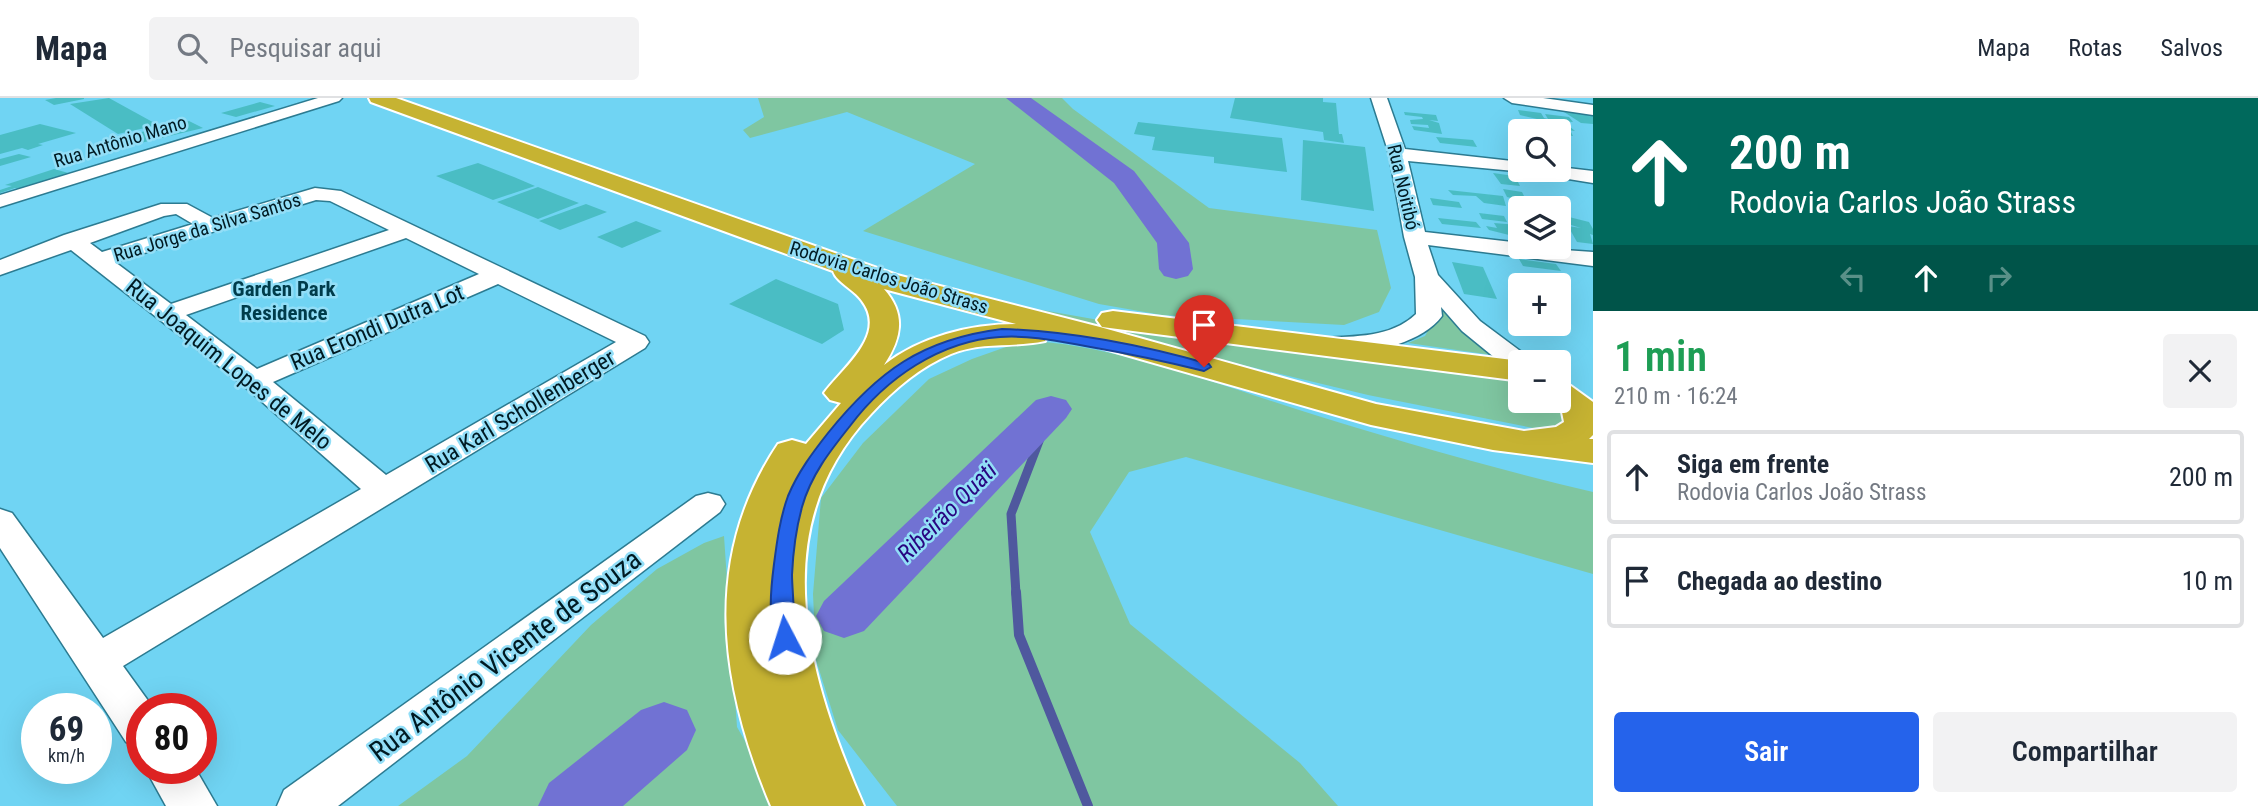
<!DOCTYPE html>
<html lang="pt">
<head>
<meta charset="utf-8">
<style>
	:root { --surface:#fff; --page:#f2f2f3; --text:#1f2937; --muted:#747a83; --line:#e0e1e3; --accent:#2563eb }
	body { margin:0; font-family:"Roboto Condensed",sans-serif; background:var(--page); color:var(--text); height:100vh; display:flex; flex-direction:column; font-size:26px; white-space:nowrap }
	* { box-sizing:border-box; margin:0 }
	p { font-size:23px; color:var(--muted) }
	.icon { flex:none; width:38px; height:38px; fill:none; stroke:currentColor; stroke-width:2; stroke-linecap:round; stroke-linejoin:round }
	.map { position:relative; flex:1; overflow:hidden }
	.details { display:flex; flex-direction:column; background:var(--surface); width:665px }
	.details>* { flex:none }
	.banner { background:#00695c; color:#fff; overflow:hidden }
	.buttons { position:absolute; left:1508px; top:21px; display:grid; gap:14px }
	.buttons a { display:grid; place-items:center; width:63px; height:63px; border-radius:7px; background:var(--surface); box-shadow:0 7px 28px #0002; font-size:35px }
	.speed { position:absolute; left:21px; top:595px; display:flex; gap:14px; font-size:35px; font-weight:700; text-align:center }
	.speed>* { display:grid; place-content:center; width:91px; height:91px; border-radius:50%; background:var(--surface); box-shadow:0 7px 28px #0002; line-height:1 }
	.speed small { font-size:18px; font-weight:400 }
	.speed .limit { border:10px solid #d22; background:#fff; color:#111 }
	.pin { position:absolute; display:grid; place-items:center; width:60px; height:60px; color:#fff; margin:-72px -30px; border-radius:50% 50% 50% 0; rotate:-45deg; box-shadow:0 0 7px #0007 }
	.pin .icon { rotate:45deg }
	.me { position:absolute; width:77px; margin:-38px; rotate:355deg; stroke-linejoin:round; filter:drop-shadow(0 0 5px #0008) }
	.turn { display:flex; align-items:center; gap:24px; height:147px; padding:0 21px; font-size:32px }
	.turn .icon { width:91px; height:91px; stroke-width:2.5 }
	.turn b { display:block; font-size:49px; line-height:60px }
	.lanes { display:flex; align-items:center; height:66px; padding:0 21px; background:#0003; justify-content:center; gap:35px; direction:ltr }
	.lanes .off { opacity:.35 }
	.round { display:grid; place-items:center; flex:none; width:74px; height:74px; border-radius:7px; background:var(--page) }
	.headline { display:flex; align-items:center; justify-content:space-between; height:119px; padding:0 21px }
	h1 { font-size:42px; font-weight:600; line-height:52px; color:#1e9e55 }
	.cta { display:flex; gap:14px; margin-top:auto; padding:14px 21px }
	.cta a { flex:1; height:80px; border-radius:7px; background:var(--accent); color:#fff; font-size:28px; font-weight:600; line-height:80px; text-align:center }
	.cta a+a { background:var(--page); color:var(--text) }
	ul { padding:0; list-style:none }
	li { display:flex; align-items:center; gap:21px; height:94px; margin:0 14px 10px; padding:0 7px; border:4px solid var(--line); border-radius:7px }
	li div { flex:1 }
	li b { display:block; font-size:26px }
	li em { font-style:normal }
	header { display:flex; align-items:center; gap:42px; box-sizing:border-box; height:98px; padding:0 35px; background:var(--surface); border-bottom:2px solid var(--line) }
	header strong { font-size:33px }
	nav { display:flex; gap:38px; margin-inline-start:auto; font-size:24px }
	.search { width:490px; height:63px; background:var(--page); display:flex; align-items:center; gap:18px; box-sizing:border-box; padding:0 24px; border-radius:7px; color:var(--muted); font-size:26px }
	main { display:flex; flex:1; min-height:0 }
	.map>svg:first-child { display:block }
	.green { fill:#7fc6a1 }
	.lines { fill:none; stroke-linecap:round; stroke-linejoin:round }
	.stream-far2 { stroke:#4f589e; stroke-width:7 }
	.stream-far1 { stroke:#4f589e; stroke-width:9 }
	.stream { stroke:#4f589e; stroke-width:10 }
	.river { fill:#7172d3; fill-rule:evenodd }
	.building { fill:#4abdc4 }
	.minor-casing { stroke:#2c7b91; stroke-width:3 }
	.highway-casing { stroke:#fff; stroke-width:4 }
	.minor { fill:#fff; fill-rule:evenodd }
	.highway { fill:#c6b332; fill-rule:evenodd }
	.route { fill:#2563eb; stroke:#184099; stroke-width:2 }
	.labels { text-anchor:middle; stroke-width:5; stroke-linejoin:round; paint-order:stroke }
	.far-street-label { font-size:19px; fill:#001a22; stroke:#92def7 }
	.far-neighbourhood-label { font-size:21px; font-weight:bold; fill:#003c4b; stroke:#92def7 }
	.street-label { font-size:23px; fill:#001a22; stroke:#92def7 }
	.water-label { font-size:24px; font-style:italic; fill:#280581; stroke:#92def7 }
	.near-street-label { font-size:28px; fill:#001a22; stroke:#92def7 }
</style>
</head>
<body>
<header>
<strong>Mapa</strong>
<div class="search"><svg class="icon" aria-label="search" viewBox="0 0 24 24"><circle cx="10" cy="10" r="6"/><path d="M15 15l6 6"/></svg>Pesquisar aqui</div>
<nav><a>Mapa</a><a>Rotas</a><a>Salvos</a></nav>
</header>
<main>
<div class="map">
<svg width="1593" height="708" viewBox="0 0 1593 708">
	<rect width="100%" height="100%" fill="#70d4f3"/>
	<g class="green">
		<polygon points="758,0 1062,0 1073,11 1209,110 1377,132 1391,190 1379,214 1344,227 1162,217 1099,206 863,133 975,66 847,14 750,40 743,32 764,19"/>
		<polygon points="1434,195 1452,221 1492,257 1408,245 1425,238 1434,222"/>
		<polygon points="1042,212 1184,237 1521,282 1521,303 1556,303 1560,307 1564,321 1559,327 1533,330 1368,297 1039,218"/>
		<path d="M 1034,243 C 1123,250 1211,284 1296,311 C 1394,342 1492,370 1593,394 L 1593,476 L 1186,359 L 1129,374 L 1090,434 L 1130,526 L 1300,665 L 1338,708 L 897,708 L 838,632 L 816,562 L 813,496 L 821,400 L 863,345 L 929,281 L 972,261 L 1006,249 Z"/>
		<polygon points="724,438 737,629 782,708 398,708 467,658 591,527 657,471 704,445"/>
	</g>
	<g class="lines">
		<polyline class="stream-far2" points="1045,327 1051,311"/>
		<polyline class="stream-far1" points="1016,496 1011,416 1046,325"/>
		<polyline class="stream" points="1016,494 1019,537 1088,708"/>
		<g class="river">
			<polygon points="1006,0 1031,0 1134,73 1189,145 1193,171 1188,178 1176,181 1164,178 1159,171 1157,145 1114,85"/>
			<polygon points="1051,298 1066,302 1072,311 1066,320 864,533 844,540 824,533 816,518 824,503 1036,302"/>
			<polygon points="664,604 687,612 696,632 687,652 623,708 538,708 549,685 641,612"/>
		</g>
	</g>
	<g class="building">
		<polygon points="56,0 84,0 84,1 54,7 45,2"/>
		<polygon points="109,0 158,27 118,36 70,6"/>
		<polygon points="1235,0 1323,0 1323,4 1336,5 1339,36 1342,36 1344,45 1324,42 1323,34 1230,20"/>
		<polygon points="260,4 275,8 236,19 221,15"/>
		<polygon points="1518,12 1541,15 1544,20 1548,21 1545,16 1569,19 1573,24 1563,23 1575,33 1559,31 1571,34 1573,38 1559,36 1559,33 1553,33 1548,26 1552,27 1550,24 1520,17"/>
		<polygon points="1404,14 1436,17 1438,23 1429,22 1439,25 1442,36 1414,32 1412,28 1429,30 1428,27 1411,26 1410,22 1423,21 1422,19 1405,17"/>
		<polygon points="1564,14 1593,17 1593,26 1581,25"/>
		<polygon points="189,23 203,30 124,49 111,41"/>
		<polygon points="1138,24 1282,40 1287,74 1214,65 1214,59 1152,52 1155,39 1134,36"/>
		<polygon points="40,26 76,35 38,46 43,47 28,52 22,50 0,56 0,37"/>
		<polygon points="1436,39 1473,42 1477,49 1440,45"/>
		<polygon points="1303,42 1365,49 1374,113 1301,102"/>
		<polygon points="19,56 31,59 0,68 0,61"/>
		<polygon points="478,65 514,79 535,88 493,102 436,78"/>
		<polygon points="54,71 72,76 21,92 15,90 0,95 0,92 12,88 5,87"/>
		<polygon points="1493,75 1522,79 1524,83 1517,82 1520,88 1501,86"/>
		<polygon points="538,89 558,97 579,105 538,121 497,104"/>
		<polygon points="1503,91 1522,94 1527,104 1507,99"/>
		<polygon points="1448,92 1503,98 1506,108 1484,105 1476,98 1453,97"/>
		<polygon points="1430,100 1459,104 1462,110 1433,107"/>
		<polygon points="586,106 607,114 560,132 539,123"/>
		<polygon points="1479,115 1504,118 1507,124 1482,121"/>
		<polygon points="1565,118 1589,124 1593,131 1593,137 1590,136 1593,146 1577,144 1568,128 1581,130 1571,127"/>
		<polygon points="1438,120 1476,124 1481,130 1442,126"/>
		<polygon points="636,123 662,133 622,150 597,139"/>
		<polygon points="1494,125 1518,127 1521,140 1489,132 1486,128 1497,130"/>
		<polygon points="1519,161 1556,166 1561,173 1523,168"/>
		<polygon points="1452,164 1483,169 1497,201 1464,196"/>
		<polygon points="776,181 838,206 844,232 822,246 729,206"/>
	</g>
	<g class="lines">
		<g class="minor-casing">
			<g id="minor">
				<polygon points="318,0 342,0 339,3 0,109 0,97"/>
				<path d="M 1371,0 L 1387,0 L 1405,51 L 1521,64 L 1521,72 L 1559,72 L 1559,69 L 1593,73 L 1593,85 L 1525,74 L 1408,63 L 1425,134 L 1521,145 L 1521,149 L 1593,154 L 1593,168 L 1428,147 L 1438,177 L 1480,223 L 1531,261 L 1533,264 L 1521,264 L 1521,275 L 1511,273 L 1462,233 L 1441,209 L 1442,218 C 1420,249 1349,262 1314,254 L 1310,248 L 1314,242 L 1323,240 C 1355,238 1391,240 1416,216 L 1415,179 L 1404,139 L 1389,56 Z"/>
				<polygon points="1504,0 1543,0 1593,7 1593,17 1512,5"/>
				<path d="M 315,90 L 341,93 L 645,238 L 649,244 L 645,250 L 123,568 L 154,611 L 142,611 L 142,649 L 126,644 L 0,450 L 0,411 L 12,415 L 103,540 L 361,391 L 244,288 L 71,152 L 0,177 L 0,162 L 64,137 L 161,106 L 187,106 L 213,120 ZM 316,102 L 330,103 L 389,132 L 171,206 L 115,164 ZM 176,116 L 193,126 L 102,154 L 90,145 L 164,118 ZM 406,140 L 479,176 L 257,271 L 186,217 ZM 498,186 L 616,244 L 386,377 L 273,284 Z"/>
				<polygon points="708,395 720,398 725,406 720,414 338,708 277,708 284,692 696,398"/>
				<polygon points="145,670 195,670 217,708 166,708"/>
			</g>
		</g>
		<g class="highway-casing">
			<g id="highway">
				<path d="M 369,0 L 396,0 L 897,177 L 1100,229 L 1376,306 L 1524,333 L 1556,329 L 1564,324 L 1562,314 L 1547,303 L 1559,303 L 1559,285 L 1571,288 L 1593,304 L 1593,337 L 1589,341 L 1593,341 L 1593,365 L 1493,352 L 1371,327 L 1049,235 L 1045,243 C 1014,250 982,243 951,256 C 920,269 894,291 871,316 C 762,431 808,580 864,708 L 771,708 C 720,587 701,461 778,346 L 792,342 L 806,346 L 841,305 L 830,302 L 824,295 C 842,270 888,237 862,203 C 854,191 837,185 833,173 L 371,4 ZM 884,191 L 1016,226 C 970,226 920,239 884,267 C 901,241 907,217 884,191 Z"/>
				<polygon points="1113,213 1521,263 1527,264 1521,264 1521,283 1102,229 1097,222 1102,215"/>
			</g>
		</g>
		<use href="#minor" class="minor"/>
		<use href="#highway" class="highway"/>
	</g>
	<path class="route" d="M 1002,231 C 1071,233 1142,247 1209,266 L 1211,269 L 1204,273 C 1164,263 1125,255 1085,248 C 1057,243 1029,237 1000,239 C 940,243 886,280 850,328 C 830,353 811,377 802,409 C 796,431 793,454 792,477 C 792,491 797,537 792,545 L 785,547 L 778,545 C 767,524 771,489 774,466 C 777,443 780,420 788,398 C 798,374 813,354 828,335 C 878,273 922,241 1002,231 Z"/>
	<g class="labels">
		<g class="far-street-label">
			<text transform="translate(120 43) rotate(-17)" y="7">Rua Antônio Mano</text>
			<text transform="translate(1404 89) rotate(77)" y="7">Rua Noitibó</text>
			<text transform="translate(207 129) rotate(-17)" y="7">Rua Jorge da Silva Santos</text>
			<text transform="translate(889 179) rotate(17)" y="7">Rodovia Carlos João Strass</text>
		</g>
		<g class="far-neighbourhood-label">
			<text x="284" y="198">Garden Park<tspan x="284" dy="24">Residence</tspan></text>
		</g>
		<g class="street-label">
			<text transform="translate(377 229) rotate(-23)" y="8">Rua Erondi Dutra Lot</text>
			<text transform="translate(229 266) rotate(39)" y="8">Rua Joaquim Lopes de Melo</text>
			<text transform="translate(520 313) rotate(-31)" y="8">Rua Karl Schollenberger</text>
		</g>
		<g class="water-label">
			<text transform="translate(947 414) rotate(-45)" y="8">Ribeirão Quati</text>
		</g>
		<g class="near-street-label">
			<text transform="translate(505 557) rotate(-37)" y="10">Rua Antônio Vicente de Souza</text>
		</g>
	</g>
</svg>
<div class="buttons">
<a><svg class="icon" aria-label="search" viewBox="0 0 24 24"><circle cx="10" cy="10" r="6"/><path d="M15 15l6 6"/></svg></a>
<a><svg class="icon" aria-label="layers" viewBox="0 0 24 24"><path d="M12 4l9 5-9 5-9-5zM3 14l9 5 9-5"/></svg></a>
<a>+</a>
<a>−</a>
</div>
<div class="speed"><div>69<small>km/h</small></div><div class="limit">80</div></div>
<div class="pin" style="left:1204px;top:269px;background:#d93025"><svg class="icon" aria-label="arrive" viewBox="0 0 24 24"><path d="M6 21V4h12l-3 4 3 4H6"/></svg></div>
<svg class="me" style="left:785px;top:540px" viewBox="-20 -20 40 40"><circle r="19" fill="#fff"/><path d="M0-13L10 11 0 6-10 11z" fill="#2563eb"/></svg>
</div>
<section class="details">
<div class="banner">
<div class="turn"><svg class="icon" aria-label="ahead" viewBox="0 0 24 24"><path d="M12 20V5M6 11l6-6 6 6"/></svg><div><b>200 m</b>Rodovia Carlos João Strass</div></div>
<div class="lanes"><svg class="icon off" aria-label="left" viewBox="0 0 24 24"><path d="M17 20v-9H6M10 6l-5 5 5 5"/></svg><svg class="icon" aria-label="ahead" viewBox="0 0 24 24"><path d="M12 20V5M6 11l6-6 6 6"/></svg><svg class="icon off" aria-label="right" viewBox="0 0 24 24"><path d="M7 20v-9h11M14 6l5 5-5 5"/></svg></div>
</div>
<div class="headline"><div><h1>1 min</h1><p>210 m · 16:24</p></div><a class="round"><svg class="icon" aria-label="close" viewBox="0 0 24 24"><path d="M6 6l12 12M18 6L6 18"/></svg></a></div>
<ul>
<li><svg class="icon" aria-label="ahead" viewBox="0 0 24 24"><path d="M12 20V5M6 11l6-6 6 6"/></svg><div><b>Siga em frente</b><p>Rodovia Carlos João Strass</p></div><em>200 m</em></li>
<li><svg class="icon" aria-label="arrive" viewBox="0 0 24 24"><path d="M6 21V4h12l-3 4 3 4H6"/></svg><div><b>Chegada ao destino</b></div><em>10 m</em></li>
</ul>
<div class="cta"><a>Sair</a><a>Compartilhar</a></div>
</section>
</main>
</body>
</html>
